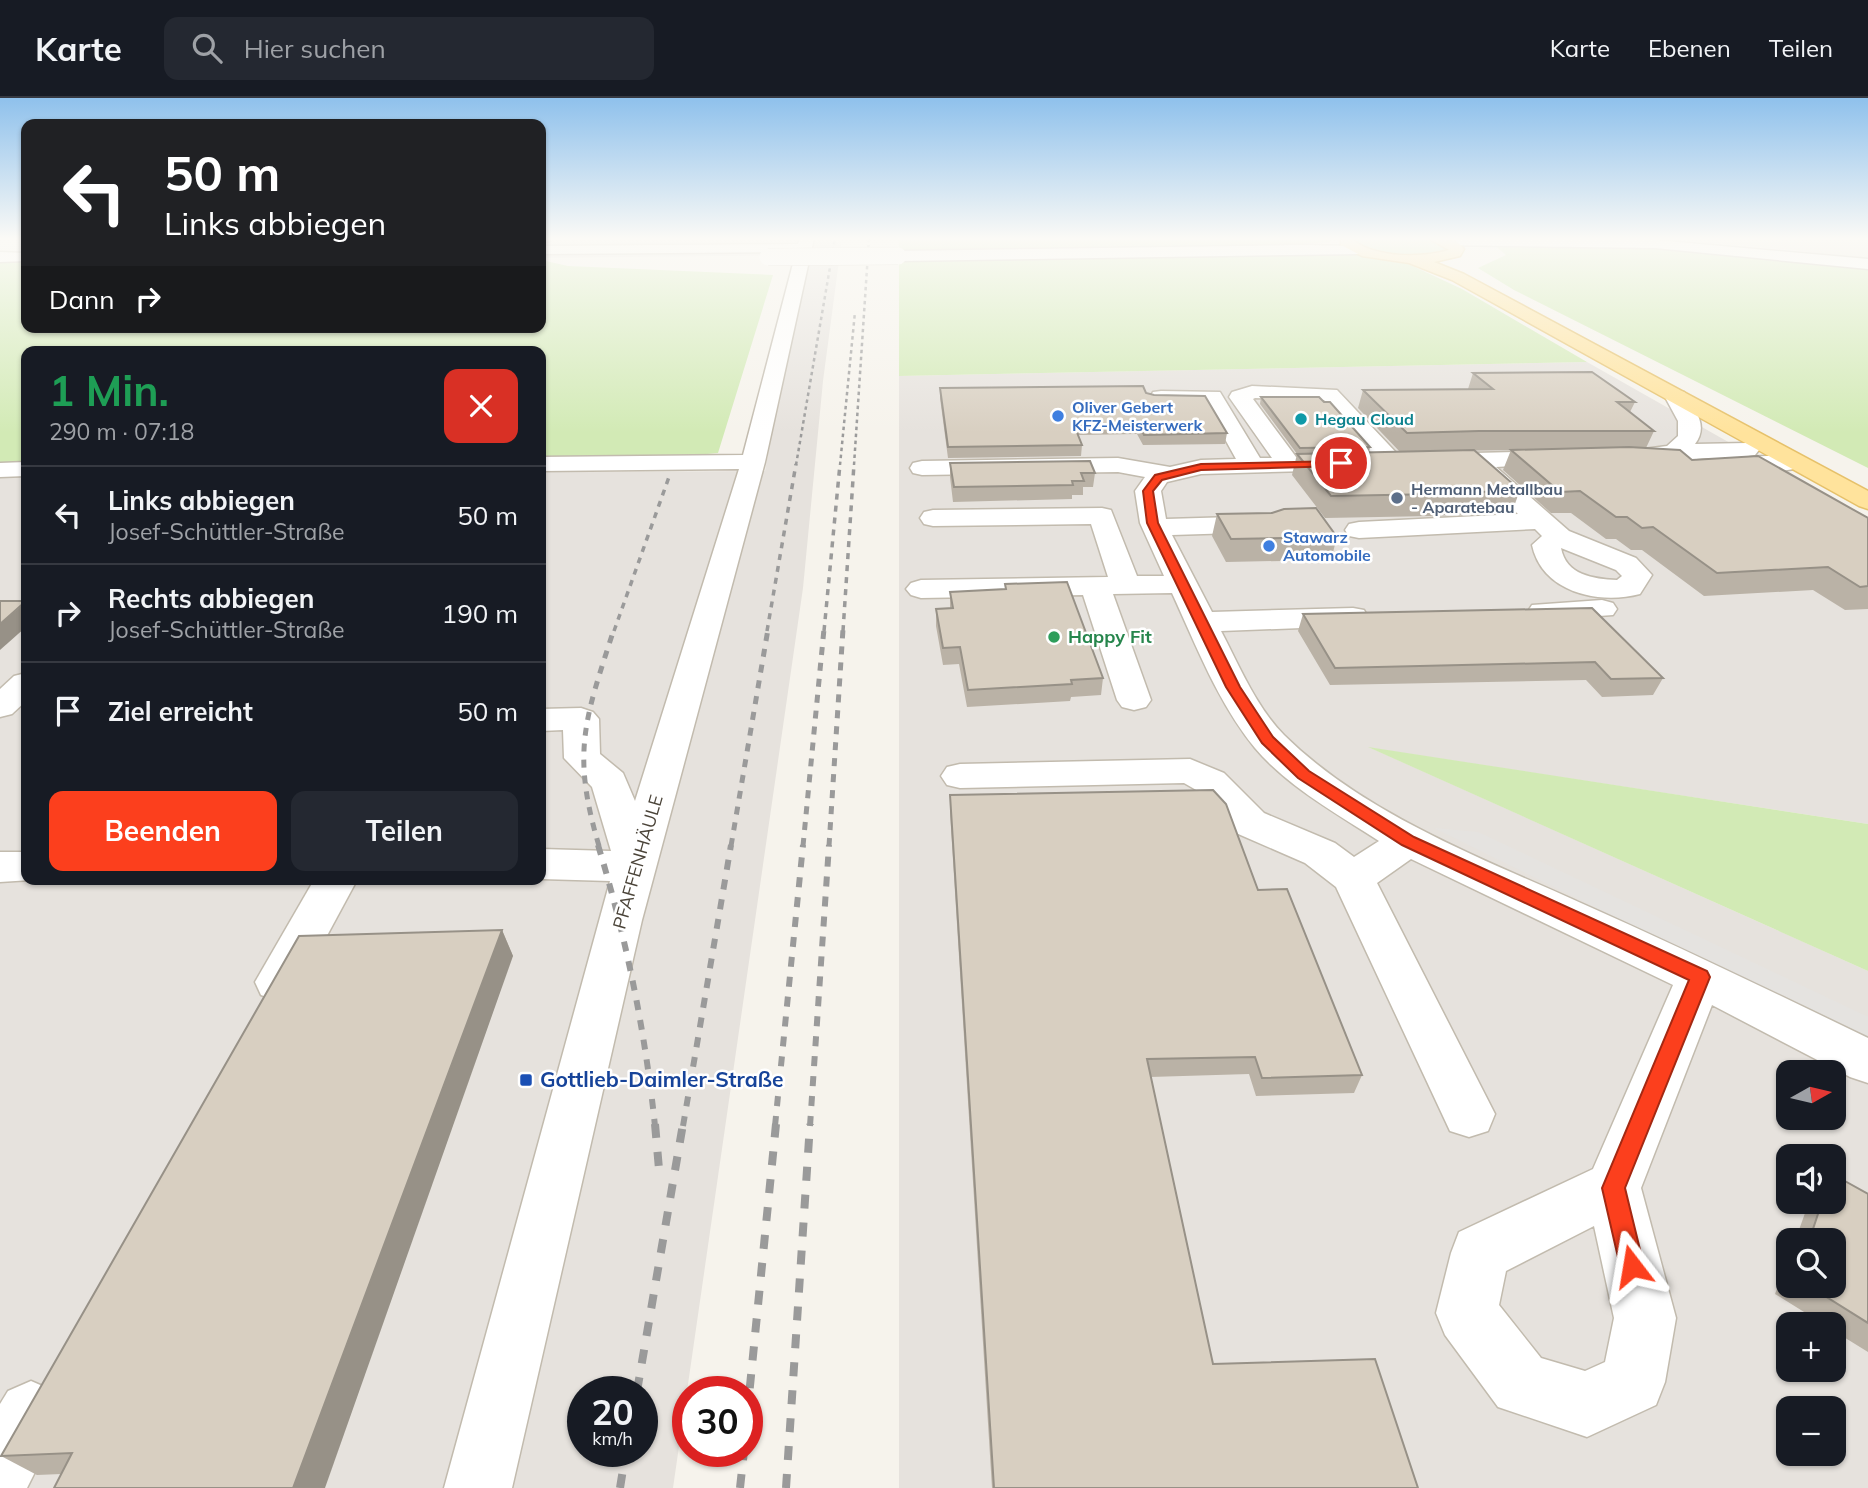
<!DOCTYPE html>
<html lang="de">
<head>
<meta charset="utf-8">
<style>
	:root { --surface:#171b24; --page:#242831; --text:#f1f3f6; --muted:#9ea1a6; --line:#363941; --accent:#fc3f1d }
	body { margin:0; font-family:Mulish,sans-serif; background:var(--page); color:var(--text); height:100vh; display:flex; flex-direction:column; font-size:26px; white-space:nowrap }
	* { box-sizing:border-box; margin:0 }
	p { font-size:23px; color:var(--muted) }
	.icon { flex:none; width:38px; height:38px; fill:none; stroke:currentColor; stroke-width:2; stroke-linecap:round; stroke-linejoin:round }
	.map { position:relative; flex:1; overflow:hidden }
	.details { position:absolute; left:21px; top:248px; width:525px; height:539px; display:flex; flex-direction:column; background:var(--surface); border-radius:14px; box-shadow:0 2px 5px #0004 }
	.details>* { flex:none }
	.top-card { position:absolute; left:21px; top:21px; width:525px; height:214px; border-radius:14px; box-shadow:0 2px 5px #0004; background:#202124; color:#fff; overflow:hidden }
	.needle { width:46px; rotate:82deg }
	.fabs { position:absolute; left:1776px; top:962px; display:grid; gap:14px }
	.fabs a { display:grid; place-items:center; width:70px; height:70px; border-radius:14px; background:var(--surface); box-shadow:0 2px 5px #0004; font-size:35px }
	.speed { position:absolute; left:567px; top:1278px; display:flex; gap:14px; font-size:35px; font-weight:700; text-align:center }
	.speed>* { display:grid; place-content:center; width:91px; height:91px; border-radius:50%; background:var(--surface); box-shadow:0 2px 5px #0004; line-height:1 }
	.speed small { font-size:18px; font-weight:400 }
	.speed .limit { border:10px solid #d22; background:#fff; color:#111 }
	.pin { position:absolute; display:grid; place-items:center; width:60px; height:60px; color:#fff; margin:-30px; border:4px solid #fff; border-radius:50%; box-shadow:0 2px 7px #0007 }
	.me { position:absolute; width:77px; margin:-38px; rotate:346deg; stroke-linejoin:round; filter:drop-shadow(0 0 5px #0008) }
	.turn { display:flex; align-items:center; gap:24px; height:147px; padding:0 28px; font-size:32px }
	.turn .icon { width:91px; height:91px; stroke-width:2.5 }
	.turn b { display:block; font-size:49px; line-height:60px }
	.then { display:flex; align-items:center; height:66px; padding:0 28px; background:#0003; gap:14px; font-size:26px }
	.round { display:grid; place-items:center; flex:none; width:74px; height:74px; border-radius:14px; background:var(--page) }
	.head { display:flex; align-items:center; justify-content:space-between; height:119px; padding:0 28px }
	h1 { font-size:42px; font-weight:700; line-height:52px; color:#1e9e55 }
	.primary-button { display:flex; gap:14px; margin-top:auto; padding:14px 28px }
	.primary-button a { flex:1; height:80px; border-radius:14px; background:var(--accent); color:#fff; font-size:28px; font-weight:700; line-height:80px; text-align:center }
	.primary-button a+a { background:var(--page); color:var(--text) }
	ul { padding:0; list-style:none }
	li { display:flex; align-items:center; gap:21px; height:98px; padding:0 28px; border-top:2px solid var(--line) }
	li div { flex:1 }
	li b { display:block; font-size:26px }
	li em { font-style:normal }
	header { display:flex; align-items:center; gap:42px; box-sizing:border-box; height:98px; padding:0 35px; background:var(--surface); border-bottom:2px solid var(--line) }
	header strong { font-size:33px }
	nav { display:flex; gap:38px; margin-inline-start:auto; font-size:24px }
	.search { width:490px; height:63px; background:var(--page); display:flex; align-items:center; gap:18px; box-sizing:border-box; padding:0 24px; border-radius:14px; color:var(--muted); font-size:26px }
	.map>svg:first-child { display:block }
	.residential { fill:#eae5da }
	.industrial { fill:#e6e2dd; fill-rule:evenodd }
	.green { fill:#d2eab5 }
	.parking { fill:#e5e3e0 }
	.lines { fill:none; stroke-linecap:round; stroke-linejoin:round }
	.minor-casing { stroke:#c2bbae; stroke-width:3 }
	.major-casing { stroke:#e6c16a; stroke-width:3 }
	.minor { fill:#fff; fill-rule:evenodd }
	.major { fill:#ffe39c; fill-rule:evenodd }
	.rail-far4 { stroke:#9a9a9a; stroke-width:2.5; stroke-dasharray:3.5 3.5; stroke-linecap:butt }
	.rail-far3 { stroke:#9a9a9a; stroke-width:3.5; stroke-dasharray:6 6; stroke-linecap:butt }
	.rail-far2 { stroke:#9a9a9a; stroke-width:5; stroke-dasharray:8 8; stroke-linecap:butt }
	.rail-far1 { stroke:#9a9a9a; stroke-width:6; stroke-dasharray:10 10; stroke-linecap:butt }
	.rail { stroke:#9a9a9a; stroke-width:8; stroke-dasharray:14 14; stroke-linecap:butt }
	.minor-bridge-casing { stroke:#c2bbae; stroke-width:18; stroke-linecap:butt }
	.minor-bridge { stroke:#fff; stroke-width:17 }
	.wall { fill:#bab2a6 }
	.shaded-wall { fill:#979187 }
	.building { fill:#d8cfc1; stroke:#979187; stroke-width:2 }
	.route { fill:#fc3f1d; stroke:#a42913; stroke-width:2 }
	.shop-dot { fill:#3f7fe0; stroke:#fff; stroke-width:2.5 }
	.culture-dot { fill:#0f9aa8; stroke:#fff; stroke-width:2.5 }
	.service-dot { fill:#5c6f8a; stroke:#fff; stroke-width:2.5 }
	.leisure-dot { fill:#2e9e5b; stroke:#fff; stroke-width:2.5 }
	.transit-dot { fill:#1a4fb4; stroke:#fff; stroke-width:2.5 }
	.labels { text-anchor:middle; stroke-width:5; stroke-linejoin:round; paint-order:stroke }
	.far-shop-label { font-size:16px; font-weight:bold; fill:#366cbe; stroke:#fff; text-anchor:start }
	.far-culture-label { font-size:16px; font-weight:bold; fill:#0d838f; stroke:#fff; text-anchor:start }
	.far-service-label { font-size:16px; font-weight:bold; fill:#4e5e75; stroke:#fff; text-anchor:start }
	.leisure-label { font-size:18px; font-weight:bold; fill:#27864d; stroke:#fff; text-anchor:start }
	.street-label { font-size:18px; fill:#4b4439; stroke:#fff }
	.near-transit-label { font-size:21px; font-weight:bold; fill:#164399; stroke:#fff; text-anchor:start }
</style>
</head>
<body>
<header>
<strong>Karte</strong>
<div class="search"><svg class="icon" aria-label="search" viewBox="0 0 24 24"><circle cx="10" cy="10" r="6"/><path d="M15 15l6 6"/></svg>Hier suchen</div>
<nav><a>Karte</a><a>Ebenen</a><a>Teilen</a></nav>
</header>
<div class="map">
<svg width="1868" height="1390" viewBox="0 0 1868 1390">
	<rect width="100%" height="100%" fill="#f6f3ec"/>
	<polygon class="residential" points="1661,140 1868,140 1868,161 1792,152"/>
	<g class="industrial">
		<path d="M 541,140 L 842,140 L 823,283 L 803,490 L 673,1390 L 0,1390 L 0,378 L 26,378 L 26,782 L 541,782 L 541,374 L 765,373 L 803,157 L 541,160 ZM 583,1293 L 642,1293 L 642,1353 L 583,1353 Z"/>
		<path d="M 1587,264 L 1868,423 L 1868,726 L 1371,650 L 1868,873 L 1868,1390 L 899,1390 L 899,278 ZM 1788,975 L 1834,975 L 1834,1020 L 1788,1020 ZM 1788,1059 L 1834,1059 L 1834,1104 L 1788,1104 ZM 1788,1143 L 1834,1143 L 1834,1188 L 1788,1188 ZM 1788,1227 L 1834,1227 L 1834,1272 L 1788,1272 ZM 1788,1311 L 1834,1311 L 1834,1356 L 1788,1356 Z"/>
	</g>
	<g class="green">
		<polygon points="899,140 1336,140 1329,144 1275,148 1351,155 1404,164 1462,191 1587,264 899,278"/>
		<polygon points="1351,140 1426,140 1447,149 1447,153 1441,156 1403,159 1362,152"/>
		<polygon points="1555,147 1690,151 1868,169 1868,370 1514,192 1478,170 1506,157 1497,149"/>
		<polygon points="541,162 568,168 773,177 718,355 664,360 541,361 541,254 26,254 26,368 0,369 0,164 26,163 26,229 541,229"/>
		<polygon points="1368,649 1868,726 1868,873"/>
	</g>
	<polygon class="parking" points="1434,730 1478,734 1868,919 1868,943"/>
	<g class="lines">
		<g class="minor-casing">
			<g id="minor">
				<polygon points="800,140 814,140 765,364 642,822 512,1390 444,1390 610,783 541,781 541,751 611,753 592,689 564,660 563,632 541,633 541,611 581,610 593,614 599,621 600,656 623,675 635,703 739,371 541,373 541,359 743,357 796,154 541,156 541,148 798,146"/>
				<polygon points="1439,140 1655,142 1868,161 1868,171 1655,150 1444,147 1439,146"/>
				<polygon points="1301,147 1360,148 1367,152 1360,156 898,163 890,158 898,153"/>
				<polygon points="0,154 26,155 26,163 0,164"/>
				<path d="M 1252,288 L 1337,292 L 1405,364 L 1402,369 L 1393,371 L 1384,369 L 1324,302 L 1255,300 L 1253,301 L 1296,359 L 1356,360 L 1359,365 L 1356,370 L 1347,372 L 1201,376 L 1167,384 L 1161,393 L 1166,421 L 1267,418 L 1276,420 L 1280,426 L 1276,432 L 1267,434 L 1172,437 L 1212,514 L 1353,510 L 1364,512 L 1368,519 L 1364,526 L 1353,528 L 1221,533 C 1239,567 1256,609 1284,637 C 1364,716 1479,759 1581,805 C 1678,848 1773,894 1868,940 L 1868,985 L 1850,979 L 1712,907 L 1641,1090 L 1676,1220 L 1665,1284 L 1656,1307 L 1587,1339 L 1498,1309 L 1445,1237 L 1436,1215 L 1451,1155 L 1459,1134 L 1593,1071 L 1673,887 L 1411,761 L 1377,785 L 1495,1016 L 1488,1033 L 1469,1039 L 1450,1033 L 1336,789 L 1305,765 L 1236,735 L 1198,693 L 1184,685 L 960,690 L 947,687 L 941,678 L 947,669 L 960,666 L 1190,661 L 1224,675 L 1264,715 L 1335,745 L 1354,759 L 1379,743 C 1336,715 1288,689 1255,650 C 1218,605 1196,547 1172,495 L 1113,496 L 1151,602 L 1146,609 L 1134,612 L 1122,609 L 1117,602 L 1083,497 L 921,500 L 911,497 L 906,491 L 911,485 L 921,482 L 1108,479 L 1091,426 L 933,428 L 924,426 L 920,420 L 924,414 L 933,412 L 1102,410 L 1111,412 L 1137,478 L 1164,478 L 1140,425 L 1135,393 L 1145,379 L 1118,374 L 922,377 L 913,375 L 910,370 L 913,365 L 922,363 L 1118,360 L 1170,369 L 1201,362 L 1236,361 L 1205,305 L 1153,304 L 1150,299 L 1153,294 L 1161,293 L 1220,294 L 1260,360 L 1272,360 L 1229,299 L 1232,294 ZM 1594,1128 L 1614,1220 L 1605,1264 L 1585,1273 L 1541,1260 L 1499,1207 L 1506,1173 Z"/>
				<path d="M 1676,293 L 1684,294 C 1695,311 1709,328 1695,346 L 1747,345 L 1755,347 L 1759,352 L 1755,357 L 1741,359 L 1794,357 L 1803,359 L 1806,364 L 1803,369 C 1775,376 1738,377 1710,370 L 1707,365 L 1710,360 L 1629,366 L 1621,364 L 1617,359 L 1621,354 L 1667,348 L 1678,338 L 1678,323 L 1665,299 L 1668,294 Z"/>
				<path d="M 1561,353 L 1569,355 L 1573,360 L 1569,365 L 1496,369 L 1569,433 L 1636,460 L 1652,477 L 1640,496 C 1598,507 1542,494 1532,447 L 1542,438 L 1535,431 L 1359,440 L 1349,438 L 1345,432 L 1349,426 L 1359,424 L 1518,416 L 1468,369 L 1424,368 L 1420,363 L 1424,358 L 1432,356 ZM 1561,450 L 1616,472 L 1622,478 L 1617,482 C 1593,481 1566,477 1561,450 Z"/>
				<polygon points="26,364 26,378 0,379 0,365"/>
				<polygon points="1602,502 1613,505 1617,511 1613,517 1543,522 1532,519 1528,513 1532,507"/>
				<polygon points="26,575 26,603 12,616 0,619 0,591 14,578"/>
				<polygon points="0,754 26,754 26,782 31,782 0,784"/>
				<polygon points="314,782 357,782 295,897 278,903 261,897 255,884"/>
				<polygon points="31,1283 54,1293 64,1316 27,1390 0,1390 0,1306 8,1293"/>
			</g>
		</g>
		<g class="major-casing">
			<path id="major" d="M 1341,140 L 1355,140 L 1354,143 C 1378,160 1421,160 1449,152 L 1428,140 L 1455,142 L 1464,151 L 1460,158 L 1434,164 L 1464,176 L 1868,393 L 1868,411 L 1859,408 L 1452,182 L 1409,165 L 1362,158 L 1341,147 Z"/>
		</g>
		<use href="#minor" class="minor"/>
		<use href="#major" class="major"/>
		<g class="rail-far4">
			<polyline points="796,367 835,140"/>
			<polyline points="840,367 855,214"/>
			<polyline points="854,367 869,140"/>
		</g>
		<g class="rail-far3">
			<polyline points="614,533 669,379"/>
			<polyline points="767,533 796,366"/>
			<polyline points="824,533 840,366"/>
			<polyline points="843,533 854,366"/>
		</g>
		<g class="rail-far2">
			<path d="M 599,748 C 571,654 585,621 614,531"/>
			<polyline points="731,748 768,531"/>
			<polyline points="803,748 824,531"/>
			<polyline points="829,748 843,531"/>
		</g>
		<g class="rail-far1">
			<path d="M 598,747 C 626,839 645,932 655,1028"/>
			<polyline points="683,1028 731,747"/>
			<polyline points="775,1028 803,747"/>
			<polyline points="810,1028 829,747"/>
		</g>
		<g class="rail">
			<polyline points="655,1026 659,1071"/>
			<polyline points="637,1293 683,1026"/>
			<polyline points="747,1318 776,1026"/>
			<polyline points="620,1390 626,1353"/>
			<polyline points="740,1390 744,1353"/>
			<polyline points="786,1390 810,1026"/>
		</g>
		<g class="minor-bridge-casing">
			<polyline id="minor-bridge" points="768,159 898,158"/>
		</g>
		<use href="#minor-bridge" class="minor-bridge"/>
	</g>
	<g class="wall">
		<polygon points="541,140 555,140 550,145 541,145"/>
		<polygon points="1473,275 1635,304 1630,314 1654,333 1646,350 1692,362 1868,420 1868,511 1845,512 1813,492 1704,498 1642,452 1631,452 1616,441 1606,441 1571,415 1551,415 1503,372 1511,352 1517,352 1440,353 1520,392 1512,414 1432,418 1325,420 1292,377 1297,356 1260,306 1261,299 1324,304 1370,349 1369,354 1400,354 1358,310 1363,292 1468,291"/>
		<polygon points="940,290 1146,295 1227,335 1225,346 1143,347 1137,336 1078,337 1082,347 1081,358 948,360 940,300"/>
		<polygon points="950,365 1095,375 1093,389 1083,389 1083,397 1072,397 1072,401 953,404 950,379"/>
		<polygon points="1217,416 1337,439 1331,462 1226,464 1212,438"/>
		<polygon points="1005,486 1103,580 1101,597 1071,599 1070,603 967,609 959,566 943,567 936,528 936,511 950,511 950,494 1005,491"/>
		<polygon points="1592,510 1663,580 1653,597 1602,599 1586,582 1330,587 1298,533 1303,516"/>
		<polygon points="950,697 1258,792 1362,977 1354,995 1256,998 1249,976 1150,979 1213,1266 1418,1390 992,1390 950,714"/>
		<polygon points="502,832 513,858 61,1376 37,1377 1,1358"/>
		<polygon points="1868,1096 1868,1254 1834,1233 1834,1227 1825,1227 1775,1196 1788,1160 1788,1188 1834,1188 1834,1143 1795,1143 1809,1104 1834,1104"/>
	</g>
	<g class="shaded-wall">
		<polygon points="26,504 26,529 0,552 0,526"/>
		<polygon points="502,832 513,858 325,1390 293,1390"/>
	</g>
	<g class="building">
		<polygon points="1592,274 1635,304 1617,304 1654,333 1479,333 1407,335 1363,292 1493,291 1473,275"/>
		<polygon points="1143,288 1146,295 1154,297 1205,298 1227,335 1144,337 1139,326 1074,327 1082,347 948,349 940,290"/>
		<polygon points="1261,299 1319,299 1324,304 1330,304 1370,349 1300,350"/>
		<polygon points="1629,349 1680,352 1692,362 1758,358 1868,420 1868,488 1860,489 1828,469 1717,475 1653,429 1642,430 1627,419 1616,419 1580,393 1560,394 1511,352"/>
		<polygon points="1474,352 1520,392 1439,396 1331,398 1297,356"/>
		<polygon points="1090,363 1095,375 1081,375 1084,383 1072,383 1073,387 954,389 950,365"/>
		<polygon points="1316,410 1337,439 1231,441 1217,416 1272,415 1284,411"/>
		<polygon points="1067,484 1103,580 1071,582 1072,586 968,592 960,549 943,550 936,511 953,510 950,494 1006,491 1005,486"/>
		<polygon points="0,503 26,503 0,526"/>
		<polygon points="1592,510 1663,580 1611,581 1595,564 1335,570 1303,516"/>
		<polygon points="1213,692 1226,706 1258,792 1287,791 1362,977 1262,980 1255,959 1147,961 1213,1266 1375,1261 1418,1390 994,1390 950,697"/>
		<polygon points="502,832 293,1390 54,1390 72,1355 1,1358 299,838"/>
		<polygon points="1834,1077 1868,1096 1868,1225 1809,1188 1834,1188 1834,1143 1809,1143 1822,1104 1834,1104"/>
	</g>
	<linearGradient id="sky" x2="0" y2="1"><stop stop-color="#8fc1ec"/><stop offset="0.42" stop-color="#fbfaf6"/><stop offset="1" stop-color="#fbfaf6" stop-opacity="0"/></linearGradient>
	<rect width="1868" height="335" fill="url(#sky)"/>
	<polygon class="route" points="1344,363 1346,365 1341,368 1201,372 1162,382 1153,393 1158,425 1240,589 1273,639 1309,673 1414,739 1707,873 1710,879 1625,1090 1644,1168 1641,1176 1632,1180 1623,1176 1620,1168 1602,1090 1689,882 1402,747 1298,680 1262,645 1226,589 1147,425 1143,393 1155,377 1201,366"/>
	<g class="shop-dot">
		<circle cx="1058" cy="318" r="7"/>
		<circle cx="1269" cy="448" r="7"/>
	</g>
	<circle class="culture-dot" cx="1301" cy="321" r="7"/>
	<circle class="service-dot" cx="1397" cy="400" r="7"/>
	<circle class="leisure-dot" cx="1054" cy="539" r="7"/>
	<rect class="transit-dot" x="519" y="975" width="14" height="14" rx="3.5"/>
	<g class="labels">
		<g class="far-shop-label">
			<text x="1072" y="315">Oliver Gebert<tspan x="1072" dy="18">KFZ-Meisterwerk</tspan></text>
			<text x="1283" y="445">Stawarz<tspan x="1283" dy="18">Automobile</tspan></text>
		</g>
		<g class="far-culture-label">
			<text x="1315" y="327">Hegau Cloud</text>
		</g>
		<g class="far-service-label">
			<text x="1411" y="397">Hermann Metallbau<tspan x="1411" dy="18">- Aparatebau</tspan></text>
		</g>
		<g class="leisure-label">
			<text x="1068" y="545">Happy Fit</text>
		</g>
		<g class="street-label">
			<text transform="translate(638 764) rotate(-74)" y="6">PFAFFENHÄULE</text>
		</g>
		<g class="near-transit-label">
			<text x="540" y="989">Gottlieb-Daimler-Straße</text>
		</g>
	</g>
</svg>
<div class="fabs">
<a><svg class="needle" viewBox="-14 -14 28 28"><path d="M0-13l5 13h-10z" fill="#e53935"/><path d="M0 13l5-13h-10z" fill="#9ea1a6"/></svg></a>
<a><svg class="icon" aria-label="sound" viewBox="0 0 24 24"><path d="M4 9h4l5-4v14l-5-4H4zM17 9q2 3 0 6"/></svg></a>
<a><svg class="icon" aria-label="search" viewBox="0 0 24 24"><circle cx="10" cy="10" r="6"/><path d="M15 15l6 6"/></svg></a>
<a>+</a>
<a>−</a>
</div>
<div class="speed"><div>20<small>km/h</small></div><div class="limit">30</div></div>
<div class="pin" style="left:1341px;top:365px;background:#d93025"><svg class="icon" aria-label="arrive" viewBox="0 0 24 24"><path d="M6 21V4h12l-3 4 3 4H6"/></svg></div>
<svg class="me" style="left:1632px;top:1168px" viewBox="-20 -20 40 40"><path d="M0-17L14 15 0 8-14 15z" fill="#fc3f1d" stroke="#fff" stroke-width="4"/></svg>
<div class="top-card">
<div class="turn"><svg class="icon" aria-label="left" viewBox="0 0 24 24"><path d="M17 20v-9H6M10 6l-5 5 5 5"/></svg><div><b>50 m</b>Links abbiegen</div></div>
<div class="then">Dann<svg class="icon" aria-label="right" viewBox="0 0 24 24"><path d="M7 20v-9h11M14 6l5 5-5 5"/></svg></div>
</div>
<section class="details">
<div class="head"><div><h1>1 Min.</h1><p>290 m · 07:18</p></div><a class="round" style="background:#d93025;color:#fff"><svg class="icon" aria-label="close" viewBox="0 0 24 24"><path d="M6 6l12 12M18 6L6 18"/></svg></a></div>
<ul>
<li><svg class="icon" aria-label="left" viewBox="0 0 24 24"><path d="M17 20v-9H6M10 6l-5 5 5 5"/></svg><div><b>Links abbiegen</b><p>Josef-Schüttler-Straße</p></div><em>50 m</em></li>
<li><svg class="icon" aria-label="right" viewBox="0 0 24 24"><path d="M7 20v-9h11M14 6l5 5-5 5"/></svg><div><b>Rechts abbiegen</b><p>Josef-Schüttler-Straße</p></div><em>190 m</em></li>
<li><svg class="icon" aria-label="arrive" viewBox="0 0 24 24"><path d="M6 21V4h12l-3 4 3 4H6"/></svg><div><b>Ziel erreicht</b></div><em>50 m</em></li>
</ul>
<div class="primary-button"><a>Beenden</a><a>Teilen</a></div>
</section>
</div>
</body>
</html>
